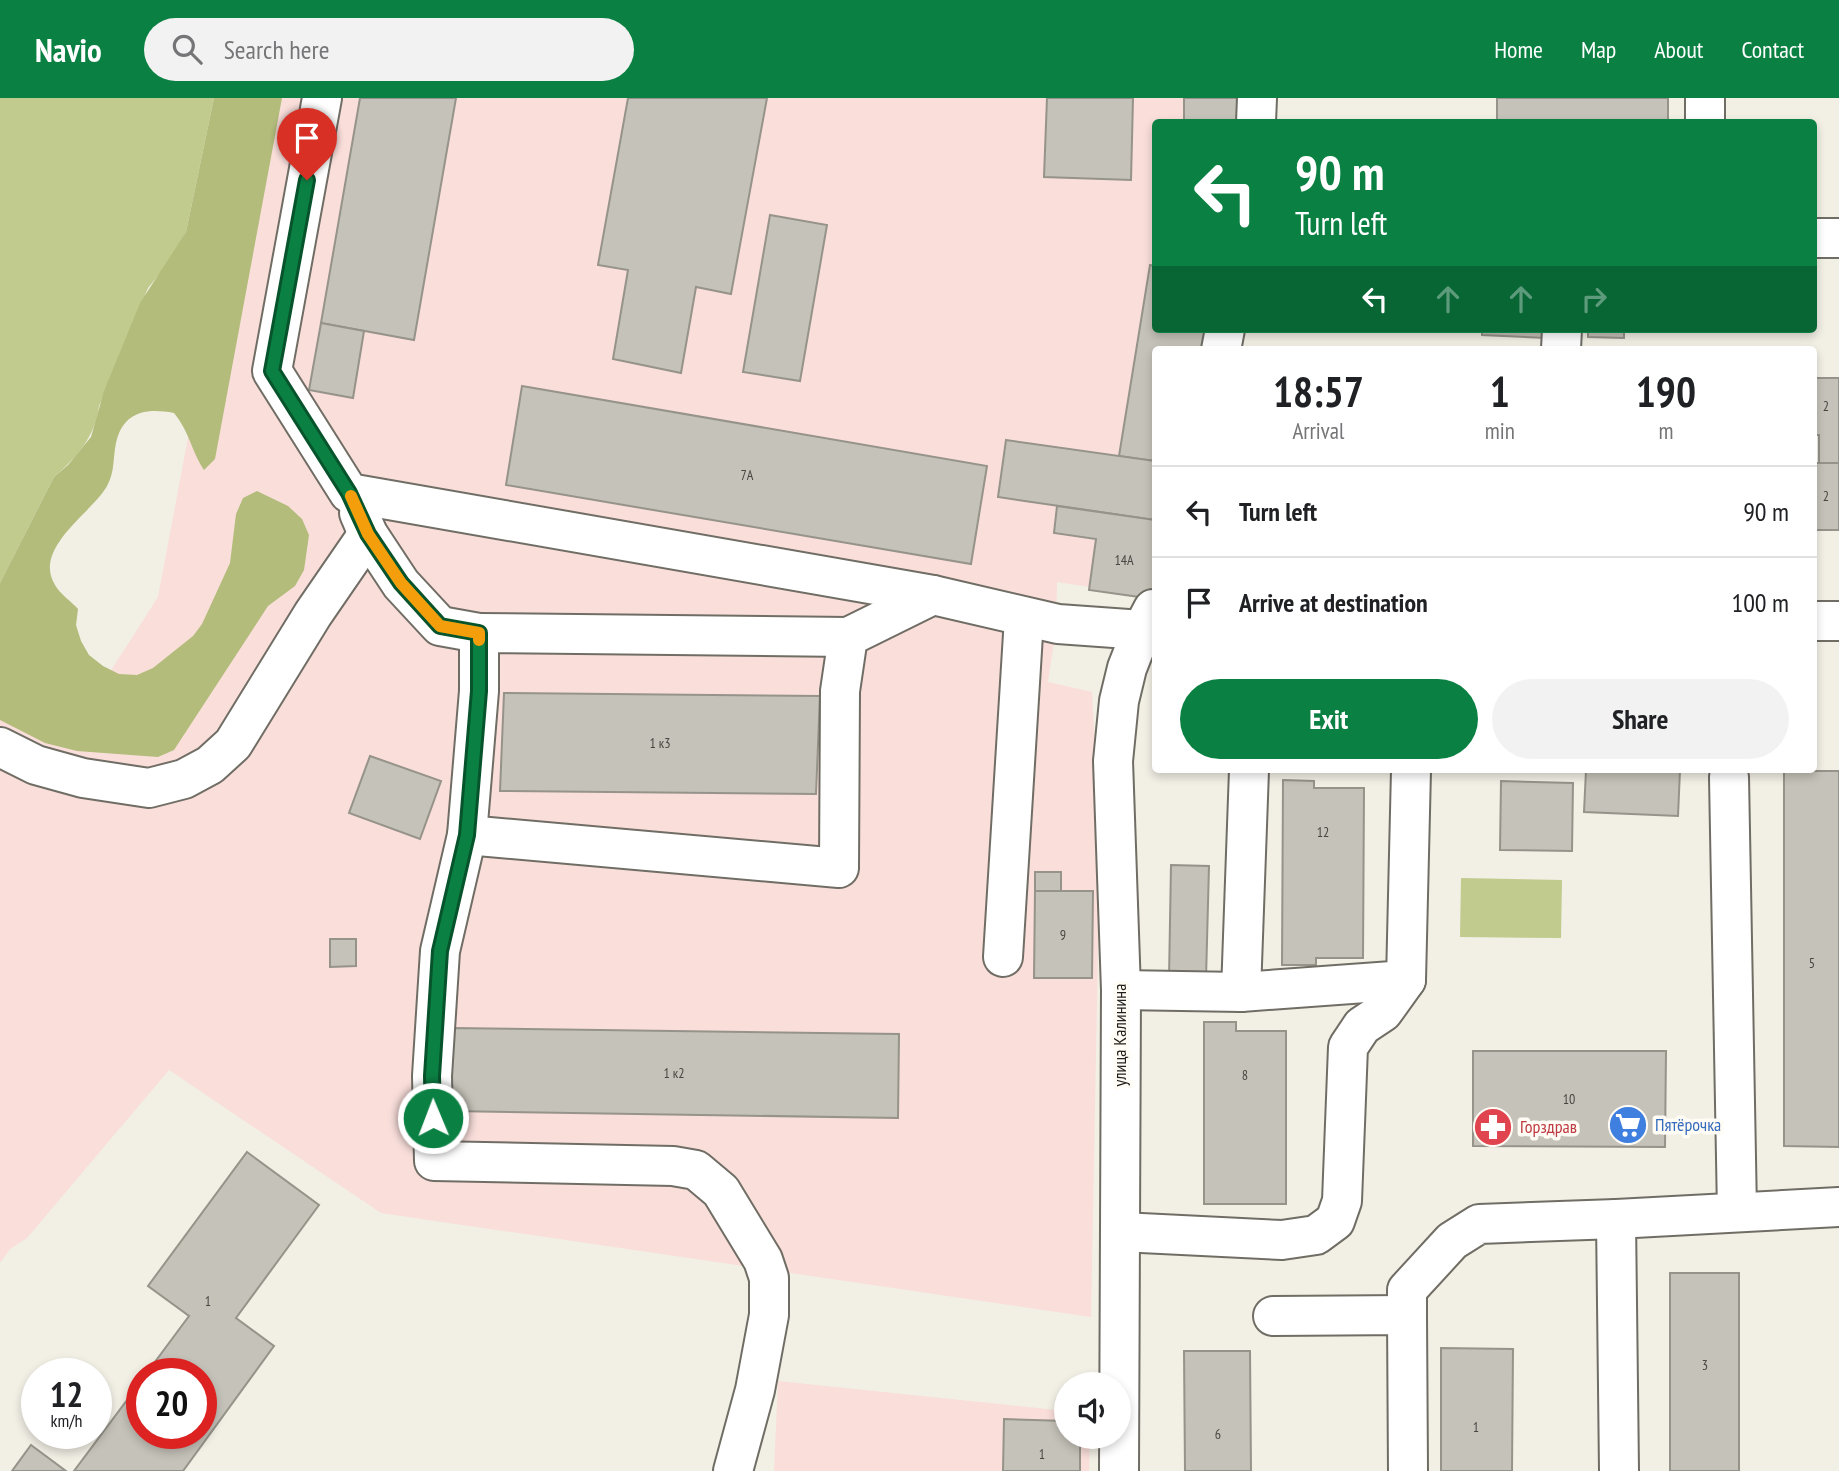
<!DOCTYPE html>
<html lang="en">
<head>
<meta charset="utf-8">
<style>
	:root { --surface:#fff; --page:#f2f2f2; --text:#202124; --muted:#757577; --line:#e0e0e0; --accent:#0b8043 }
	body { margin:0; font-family:"PT Sans Narrow",sans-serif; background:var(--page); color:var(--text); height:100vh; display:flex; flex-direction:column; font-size:26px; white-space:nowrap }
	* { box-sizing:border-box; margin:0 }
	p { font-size:23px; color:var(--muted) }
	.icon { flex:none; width:38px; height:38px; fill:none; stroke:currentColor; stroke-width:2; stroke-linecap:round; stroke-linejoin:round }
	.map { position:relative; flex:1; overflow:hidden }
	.side { position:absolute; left:1152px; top:248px; width:665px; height:427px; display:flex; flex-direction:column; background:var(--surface); border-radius:7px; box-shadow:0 4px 10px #0003 }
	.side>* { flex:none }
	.top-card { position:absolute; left:1152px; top:21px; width:665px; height:214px; border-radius:7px; box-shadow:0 4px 10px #0003; background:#0b8043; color:#fff; overflow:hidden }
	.buttons { position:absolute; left:1054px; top:1274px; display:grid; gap:14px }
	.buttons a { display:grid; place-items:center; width:77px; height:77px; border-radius:50%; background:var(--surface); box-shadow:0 4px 10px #0003; font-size:35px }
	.speed { position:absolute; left:21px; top:1260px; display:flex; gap:14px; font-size:35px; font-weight:700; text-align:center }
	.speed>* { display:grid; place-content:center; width:91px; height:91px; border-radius:50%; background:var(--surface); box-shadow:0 4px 10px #0003; line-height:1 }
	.speed small { font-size:18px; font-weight:400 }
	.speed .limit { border:10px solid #d22; background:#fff; color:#111 }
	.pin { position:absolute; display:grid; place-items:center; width:60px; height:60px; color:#fff; margin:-72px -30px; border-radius:50% 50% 50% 0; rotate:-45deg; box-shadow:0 0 7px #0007 }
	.pin .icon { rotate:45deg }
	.me { position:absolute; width:77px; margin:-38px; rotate:359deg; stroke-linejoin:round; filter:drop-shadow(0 0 5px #0008) }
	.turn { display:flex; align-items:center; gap:24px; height:147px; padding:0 28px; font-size:32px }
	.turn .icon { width:91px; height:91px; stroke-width:2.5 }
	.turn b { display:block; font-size:49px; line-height:60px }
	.lanes { display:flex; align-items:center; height:66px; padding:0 28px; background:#0003; justify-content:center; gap:35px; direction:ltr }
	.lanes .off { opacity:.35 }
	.eta { display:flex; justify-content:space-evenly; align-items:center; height:119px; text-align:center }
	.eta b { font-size:42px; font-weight:700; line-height:49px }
	.button { display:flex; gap:14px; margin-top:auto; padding:14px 28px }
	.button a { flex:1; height:80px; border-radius:42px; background:var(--accent); color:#fff; font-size:28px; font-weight:700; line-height:80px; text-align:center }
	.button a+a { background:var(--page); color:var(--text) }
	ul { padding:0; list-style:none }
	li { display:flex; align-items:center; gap:21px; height:91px; padding:0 28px; border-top:2px solid var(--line) }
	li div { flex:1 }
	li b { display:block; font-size:26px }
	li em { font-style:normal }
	header { display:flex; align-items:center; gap:42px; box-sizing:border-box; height:98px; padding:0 35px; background:var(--accent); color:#fff }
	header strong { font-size:33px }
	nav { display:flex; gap:38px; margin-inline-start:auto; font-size:24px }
	.search { width:490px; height:63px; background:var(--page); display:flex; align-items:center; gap:18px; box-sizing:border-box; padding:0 24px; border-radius:38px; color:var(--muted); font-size:26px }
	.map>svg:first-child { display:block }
	.industrial { fill:#f9deda }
	.green { fill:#c1cb8d }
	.forest { fill:#b3bc7b }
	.building { fill:#c5c2b9; stroke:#96938a; stroke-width:2 }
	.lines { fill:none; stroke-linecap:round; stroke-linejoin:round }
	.minor-casing { stroke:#706d65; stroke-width:42 }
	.minor { stroke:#fff; stroke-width:38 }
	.route-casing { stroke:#07532c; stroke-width:18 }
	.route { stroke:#0b8043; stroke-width:12 }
	.slow { stroke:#f59e0b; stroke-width:12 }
	.labels { text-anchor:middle; stroke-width:7; stroke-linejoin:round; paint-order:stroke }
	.number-label { font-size:14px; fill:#484642 }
	.street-label { font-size:18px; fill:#1e1d1a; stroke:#fffcf5 }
	.shop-label { font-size:18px; fill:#366cbe; stroke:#fffcf5; text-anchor:start }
	.health-label { font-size:18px; fill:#be3a42; stroke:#fffcf5; text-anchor:start }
</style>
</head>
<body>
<header>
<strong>Navio</strong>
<div class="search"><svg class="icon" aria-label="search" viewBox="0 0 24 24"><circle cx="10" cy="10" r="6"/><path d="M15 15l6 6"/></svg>Search here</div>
<nav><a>Home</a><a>Map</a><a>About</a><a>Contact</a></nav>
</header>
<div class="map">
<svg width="1839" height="1373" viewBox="0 0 1839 1373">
	<rect width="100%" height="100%" fill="#f2efe5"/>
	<g class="industrial">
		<polygon points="252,0 1249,0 1248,24 1155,24 1155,499 1057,484 1056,531 1048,584 1092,594 1100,742 1091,1219 381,1115 169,972 27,1140 10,1151 0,1165 0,613 64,646 158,499"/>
		<polygon points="778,1283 1066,1313 1066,1339 1090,1339 1089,1373 774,1373"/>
	</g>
	<g class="green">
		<path d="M 0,0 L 214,0 L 186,134 L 169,164 L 148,190 L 99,308 C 95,339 77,359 54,379 L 0,485 Z"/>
		<polygon points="1461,780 1562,782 1561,840 1460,839"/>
	</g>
	<path class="forest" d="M 214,0 L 282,0 L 215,361 L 204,372 C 191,352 190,335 174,315 C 142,309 120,316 115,351 C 113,365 114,375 107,388 C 93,414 32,450 55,487 C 60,496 71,503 78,511 L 76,527 L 81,543 L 89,557 L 103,568 L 119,576 L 137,577 L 153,570 L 193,538 L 202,526 L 230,465 L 236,416 L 243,400 L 257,393 L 288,408 L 302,421 L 309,437 L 304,472 L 295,488 L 268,508 L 174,652 L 158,659 L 77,653 L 45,645 L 0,622 L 0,485 L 54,379 L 68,367 L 91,339 L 104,293 L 140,205 L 186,134 Z"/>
	<g class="building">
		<polygon points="360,0 456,0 414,242 321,225"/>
		<polygon points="628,0 767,0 731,196 696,189 681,275 613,261 628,172 598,167"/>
		<polygon points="1047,0 1133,0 1131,82 1044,79"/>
		<rect x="1184" y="0" width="60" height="24"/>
		<rect x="1497" y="0" width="171" height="24"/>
		<polygon points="770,117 827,127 800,283 743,274"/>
		<polygon points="1150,167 1155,168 1155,231 1210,231 1207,252 1155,252 1155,363 1119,358"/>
		<polygon points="321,225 364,233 353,300 309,292"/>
		<polygon points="1482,231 1546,231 1546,240 1482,237"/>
		<polygon points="1588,231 1624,231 1624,240 1588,239"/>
		<polygon points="1813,280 1839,280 1839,365 1819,365 1819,337 1813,337"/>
		<polygon points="522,288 987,368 971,466 506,387"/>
		<polygon points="1006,342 1155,363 1155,422 998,399"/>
		<rect x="1813" y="365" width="26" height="67"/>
		<polygon points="1057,408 1155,422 1154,501 1089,492 1096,441 1054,435"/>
		<polygon points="504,595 820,598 816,696 500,693"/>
		<polygon points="370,658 441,683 420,741 349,715"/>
		<polygon points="1586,672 1680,672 1678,718 1584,714"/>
		<polygon points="1784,673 1839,673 1839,1049 1784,1048"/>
		<polygon points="1283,682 1314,683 1314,690 1364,690 1363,860 1316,860 1316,867 1282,867"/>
		<polygon points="1501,683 1573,685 1572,753 1500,752"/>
		<polygon points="1171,767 1209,768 1206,881 1169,881"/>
		<rect x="1035" y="774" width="26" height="19"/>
		<polygon points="1035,793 1093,793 1092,880 1034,880"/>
		<polygon points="330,841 356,841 356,868 330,869"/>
		<polygon points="1204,924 1236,924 1236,933 1286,933 1286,1106 1204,1106"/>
		<polygon points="451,930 899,936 898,1020 450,1013"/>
		<polygon points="1473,953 1666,953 1665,1049 1473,1048"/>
		<polygon points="247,1054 319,1107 236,1220 274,1248 183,1373 74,1373 142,1282 142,1335 201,1335 201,1276 146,1276 189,1218 148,1188"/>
		<rect x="1670" y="1175" width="69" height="198"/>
		<polygon points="1441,1250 1513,1251 1512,1373 1441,1373"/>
		<polygon points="1184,1253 1250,1253 1251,1373 1185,1373"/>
		<polygon points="1004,1321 1066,1323 1066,1339 1080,1339 1080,1373 1003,1373"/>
		<polygon points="31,1347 66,1373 12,1373"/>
	</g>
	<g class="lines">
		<g class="minor-casing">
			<g id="minor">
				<polyline points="322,0 272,273 349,395 933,497 1058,526 1142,532 1155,531"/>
				<polyline points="1256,24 1257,0"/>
				<polyline points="1705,24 1705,0"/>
				<polyline points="1813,140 1839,140"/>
				<polyline points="1561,251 1562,231"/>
				<polyline points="1221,252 1225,231"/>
				<polyline points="359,415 368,436 401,486 440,528 479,535"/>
				<polyline points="1813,523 1839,523"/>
				<polyline points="848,539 479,535 479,593 467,737 839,770 840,593 848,539 933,497"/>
				<polyline points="0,649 36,667 83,680 149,690 184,681 210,667 233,646 313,516 368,436"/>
				<polyline points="1729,679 1737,1114"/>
				<polyline points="467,737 440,853 432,978 434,1063 673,1068 696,1072 721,1093 763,1162 769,1180 769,1217 755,1292 733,1373"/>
				<polyline points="1003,859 1024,520"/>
				<polyline points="1121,892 1241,894 1406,882 1411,672"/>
				<polyline points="1241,894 1249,672"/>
				<polyline points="1616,1121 1619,1373"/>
				<polyline points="1121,1134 1282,1142 1316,1137 1335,1123 1342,1103 1348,949 1362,928 1383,914 1406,882"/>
				<polyline points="1407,1217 1407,1192 1452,1143 1479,1126 1616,1121 1839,1109"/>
				<polyline points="1273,1218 1407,1217 1408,1373"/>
				<polyline points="1119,1373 1121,892 1113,663 1119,603 1127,570 1142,532 1153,511"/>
			</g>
		</g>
		<use href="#minor" class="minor"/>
	</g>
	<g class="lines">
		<g class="route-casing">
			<polyline id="route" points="307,82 272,273 349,395 368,436 401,485 440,528 479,535 479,593 467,737 440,853 432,978 433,1020"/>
		</g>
		<use href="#route" class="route"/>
		<polyline class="slow" points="351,398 368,436 401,485 440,528 479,535 479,542"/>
	</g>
	<defs>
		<g id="supermarket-disc" transform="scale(2.0125)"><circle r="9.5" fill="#3f7fe0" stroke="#fffcf5"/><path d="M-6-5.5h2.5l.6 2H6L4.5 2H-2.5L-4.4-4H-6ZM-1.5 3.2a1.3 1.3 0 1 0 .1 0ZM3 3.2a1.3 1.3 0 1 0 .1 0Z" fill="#fff"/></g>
		<g id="pharmacy-disc" transform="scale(2.0125)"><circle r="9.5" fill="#e0444e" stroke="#fffcf5"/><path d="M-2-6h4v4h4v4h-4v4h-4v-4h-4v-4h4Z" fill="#fff"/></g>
	</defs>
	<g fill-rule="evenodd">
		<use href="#supermarket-disc" x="1628" y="1027"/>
		<use href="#pharmacy-disc" x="1493" y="1029"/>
	</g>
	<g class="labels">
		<g class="number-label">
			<text x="1826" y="313">2</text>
			<text x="747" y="382">7А</text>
			<text x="1826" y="403">2</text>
			<text x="1124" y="467">14А</text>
			<text x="660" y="650">1 к3</text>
			<text x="1323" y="739">12</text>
			<text x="1063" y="842">9</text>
			<text x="1812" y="870">5</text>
			<text x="674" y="980">1 к2</text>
			<text x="1245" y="982">8</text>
			<text x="1569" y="1006">10</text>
			<text x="208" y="1208">1</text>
			<text x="1705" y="1272">3</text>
			<text x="1476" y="1334">1</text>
			<text x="1218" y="1341">6</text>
			<text x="1042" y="1361">1</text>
		</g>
		<g class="street-label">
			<text transform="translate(1120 937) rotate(-90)" y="6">улица Калинина</text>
		</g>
		<g class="shop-label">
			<text x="1655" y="1033">Пятёрочка</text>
		</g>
		<g class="health-label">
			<text x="1520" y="1035">Горздрав</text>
		</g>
	</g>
</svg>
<div class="buttons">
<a><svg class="icon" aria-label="sound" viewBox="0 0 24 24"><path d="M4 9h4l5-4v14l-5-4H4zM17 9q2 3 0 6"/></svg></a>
</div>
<div class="speed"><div>12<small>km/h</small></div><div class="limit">20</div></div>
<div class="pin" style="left:307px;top:82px;background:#d93025"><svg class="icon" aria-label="arrive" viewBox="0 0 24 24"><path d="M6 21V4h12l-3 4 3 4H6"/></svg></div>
<svg class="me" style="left:433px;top:1020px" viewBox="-20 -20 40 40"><circle r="17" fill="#0b8043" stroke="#fff" stroke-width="3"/><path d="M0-11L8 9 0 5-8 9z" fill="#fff"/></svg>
<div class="top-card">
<div class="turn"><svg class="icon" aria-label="left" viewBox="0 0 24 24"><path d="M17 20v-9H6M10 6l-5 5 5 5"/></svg><div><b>90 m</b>Turn left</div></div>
<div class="lanes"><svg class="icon" aria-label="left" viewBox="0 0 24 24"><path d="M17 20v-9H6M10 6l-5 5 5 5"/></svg><svg class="icon off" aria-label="ahead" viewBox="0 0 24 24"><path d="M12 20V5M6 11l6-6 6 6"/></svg><svg class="icon off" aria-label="ahead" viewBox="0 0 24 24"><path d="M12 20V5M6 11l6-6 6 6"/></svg><svg class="icon off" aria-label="right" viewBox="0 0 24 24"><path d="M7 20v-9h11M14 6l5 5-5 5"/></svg></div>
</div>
<section class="side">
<div class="eta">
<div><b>18:57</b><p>Arrival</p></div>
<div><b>1</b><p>min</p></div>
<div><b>190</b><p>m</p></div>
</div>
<ul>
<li><svg class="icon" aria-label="left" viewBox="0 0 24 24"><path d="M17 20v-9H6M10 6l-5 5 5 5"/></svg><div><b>Turn left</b></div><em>90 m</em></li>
<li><svg class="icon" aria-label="arrive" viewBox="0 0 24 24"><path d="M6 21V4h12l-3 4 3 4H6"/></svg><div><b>Arrive at destination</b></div><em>100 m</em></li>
</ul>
<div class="button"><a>Exit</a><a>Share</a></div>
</section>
</div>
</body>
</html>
